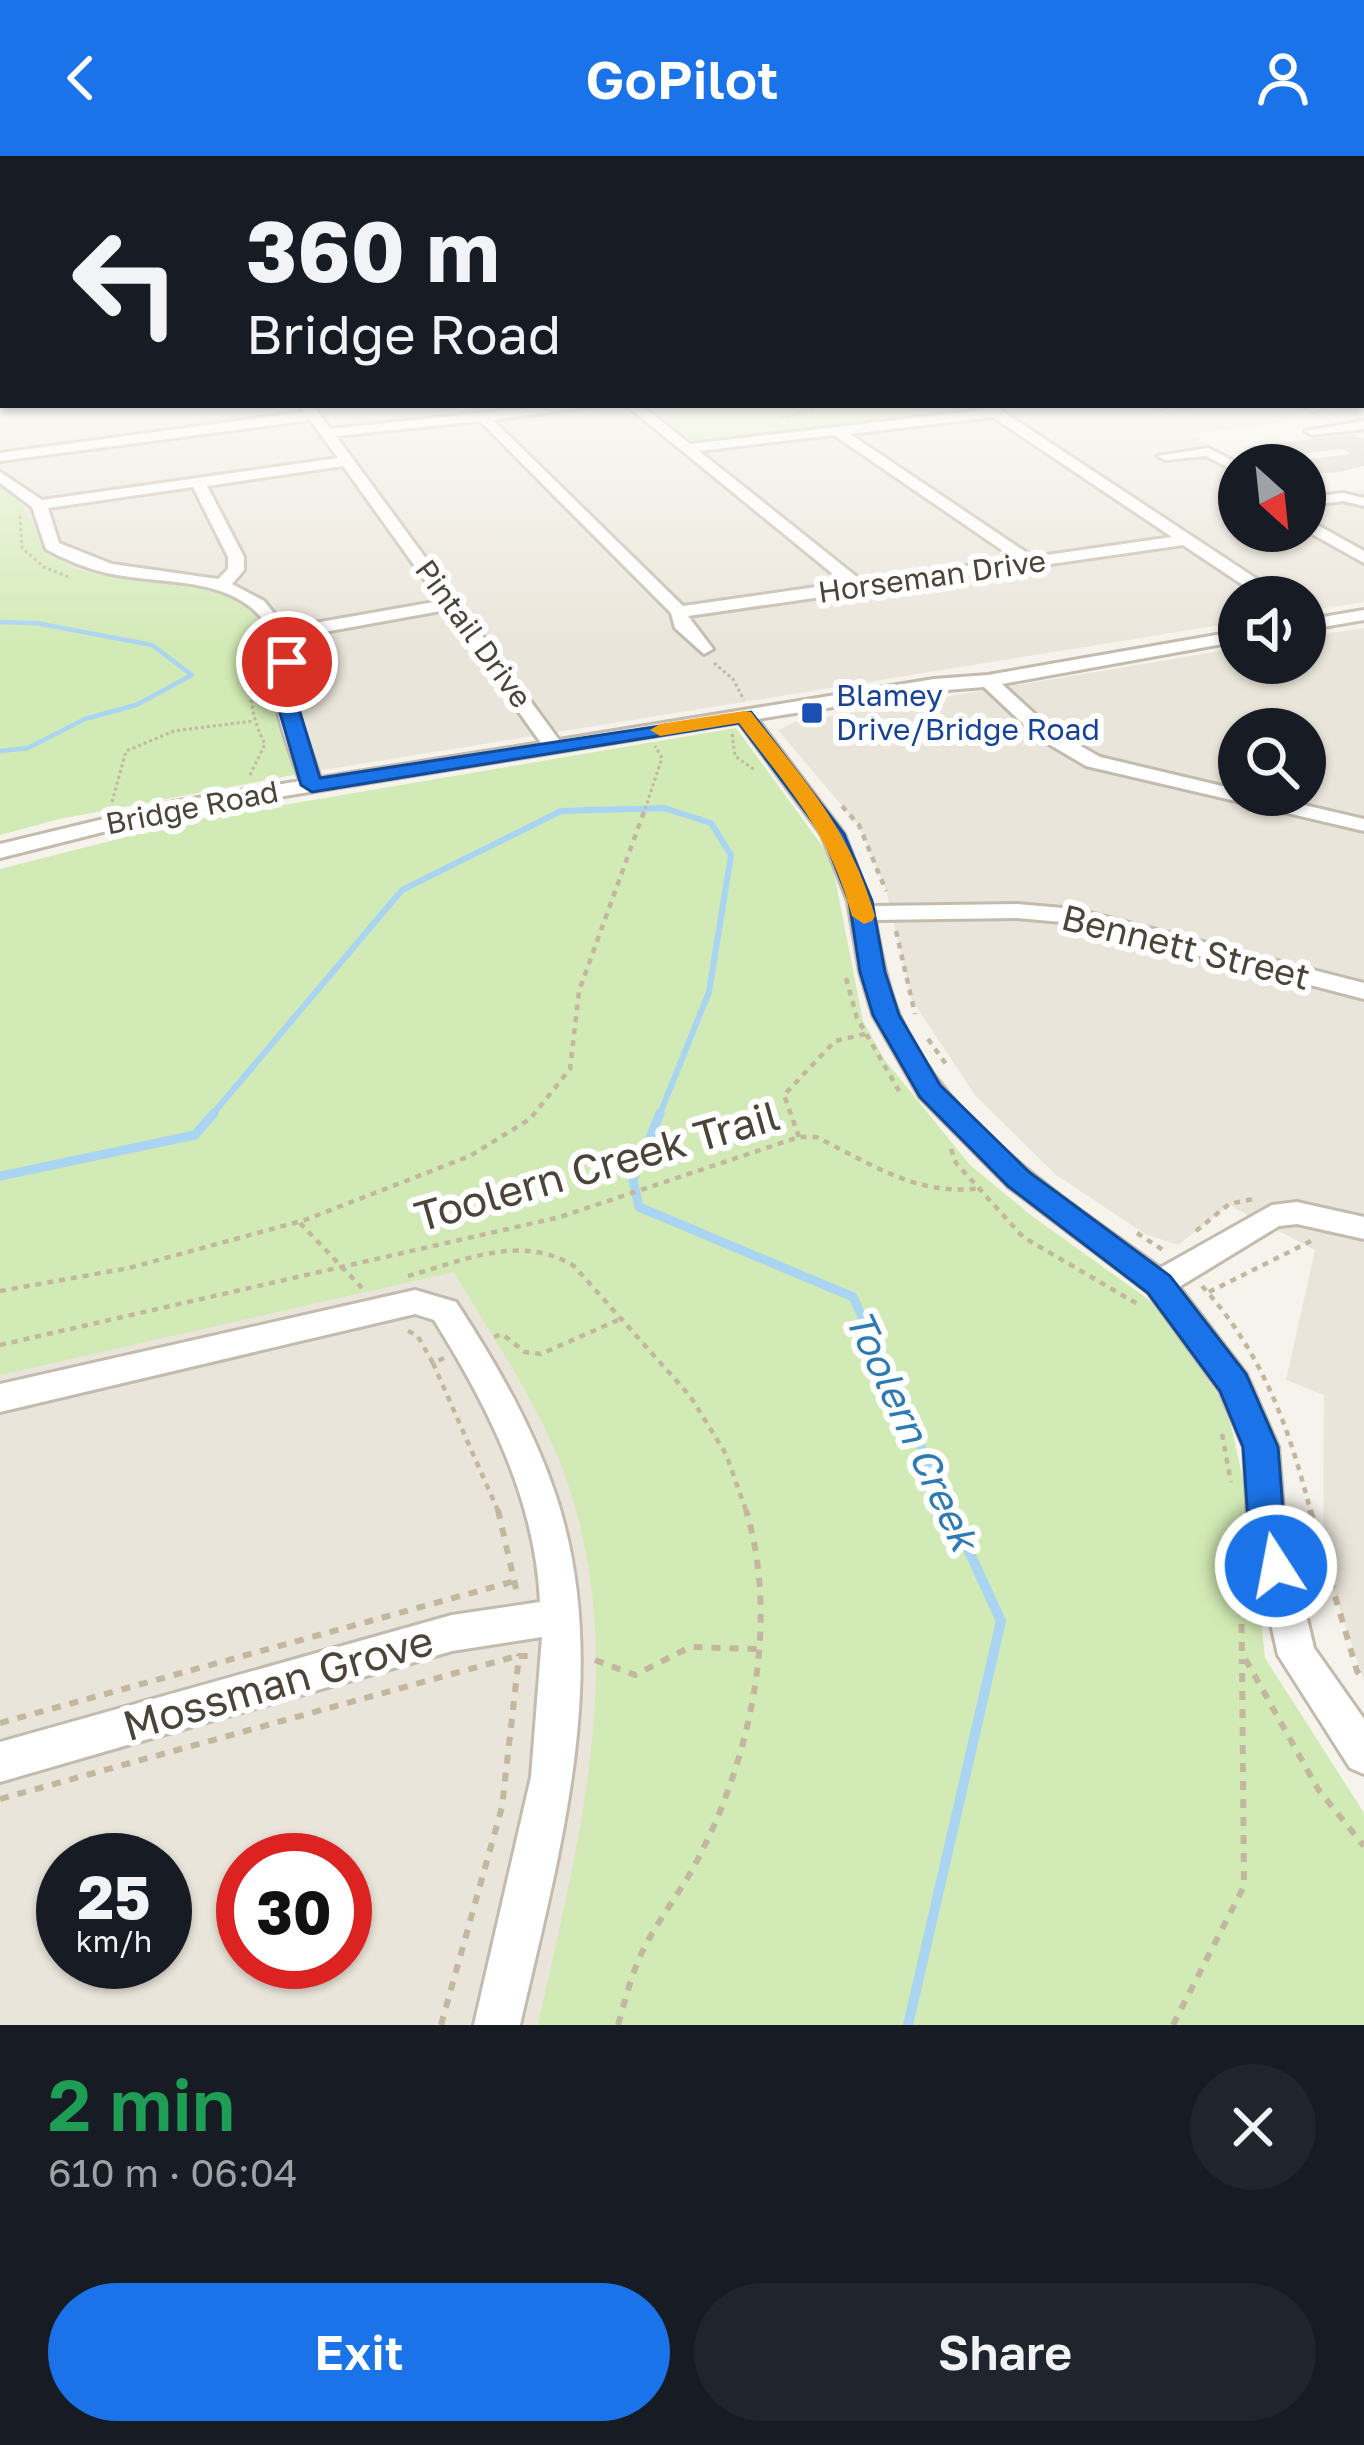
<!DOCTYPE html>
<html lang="en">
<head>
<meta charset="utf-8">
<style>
	:root { --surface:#171b24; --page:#20242c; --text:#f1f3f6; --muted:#9ea1a6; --accent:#1a73e8 }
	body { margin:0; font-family:"Golos Text",sans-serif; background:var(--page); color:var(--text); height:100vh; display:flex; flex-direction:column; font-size:45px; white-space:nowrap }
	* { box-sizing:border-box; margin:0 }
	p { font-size:39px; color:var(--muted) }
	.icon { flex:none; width:66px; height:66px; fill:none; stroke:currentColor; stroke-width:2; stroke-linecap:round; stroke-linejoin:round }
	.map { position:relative; height:1869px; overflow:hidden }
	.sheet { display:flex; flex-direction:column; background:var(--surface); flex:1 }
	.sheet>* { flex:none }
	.banner { position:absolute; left:0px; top:0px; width:1365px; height:252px; box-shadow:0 3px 9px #0004; background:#171b24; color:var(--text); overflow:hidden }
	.needle { width:78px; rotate:153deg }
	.fabs { position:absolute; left:1218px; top:288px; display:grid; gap:24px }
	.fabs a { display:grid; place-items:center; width:108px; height:108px; border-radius:50%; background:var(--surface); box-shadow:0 3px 9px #0004; font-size:60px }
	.speed { position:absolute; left:36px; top:1677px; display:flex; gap:24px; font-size:60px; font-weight:700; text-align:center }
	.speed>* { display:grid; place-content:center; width:156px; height:156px; border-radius:50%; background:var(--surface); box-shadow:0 3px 9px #0004; line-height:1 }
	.speed small { font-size:30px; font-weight:400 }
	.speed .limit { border:18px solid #d22; background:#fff; color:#111 }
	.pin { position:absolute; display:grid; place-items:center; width:102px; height:102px; color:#fff; margin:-51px; border:6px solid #fff; border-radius:50%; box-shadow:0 3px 12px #0007 }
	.me { position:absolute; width:132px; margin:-66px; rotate:349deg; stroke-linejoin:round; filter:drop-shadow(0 0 9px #0008) }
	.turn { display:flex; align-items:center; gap:42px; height:252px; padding:0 48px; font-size:54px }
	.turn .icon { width:156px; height:156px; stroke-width:2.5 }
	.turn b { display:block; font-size:84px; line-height:102px }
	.round { display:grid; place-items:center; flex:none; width:126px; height:126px; border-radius:63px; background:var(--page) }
	.overview { display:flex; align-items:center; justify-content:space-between; height:204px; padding:0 48px }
	h1 { font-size:72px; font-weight:600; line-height:90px; color:#1e9e55 }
	.primary-button { display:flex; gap:24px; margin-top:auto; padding:24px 48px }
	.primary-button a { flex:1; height:138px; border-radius:72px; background:var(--accent); color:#fff; font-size:48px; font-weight:600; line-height:138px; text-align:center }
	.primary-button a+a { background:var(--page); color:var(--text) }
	header { display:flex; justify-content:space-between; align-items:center; height:156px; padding:0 48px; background:var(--accent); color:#fff; font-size:54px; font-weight:600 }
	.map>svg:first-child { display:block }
	.residential { fill:#eae5da; fill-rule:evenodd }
	.green { fill:#d2eab5 }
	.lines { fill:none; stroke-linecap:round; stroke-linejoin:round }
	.stream-far3 { stroke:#a9d4f2; stroke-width:4.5 }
	.stream-far2 { stroke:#a9d4f2; stroke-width:6 }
	.stream-far1 { stroke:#a9d4f2; stroke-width:9 }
	.stream { stroke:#a9d4f2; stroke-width:10 }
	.building { fill:#d8cfc1 }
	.minor-casing { stroke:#c2bbae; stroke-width:6 }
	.path-far2 { stroke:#c4b79f; stroke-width:3; stroke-dasharray:3 3; stroke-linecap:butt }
	.path-far1 { stroke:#c4b79f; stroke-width:4.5; stroke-dasharray:6 6; stroke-linecap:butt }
	.path { stroke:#c4b79f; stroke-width:6; stroke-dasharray:9 9; stroke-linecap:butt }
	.minor { fill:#fff; fill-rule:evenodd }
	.route { fill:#1a73e8; stroke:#114b97; stroke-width:3 }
	.slow { fill:#f59e0b }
	.transit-dot { fill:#1a4fb4; stroke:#fff; stroke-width:4.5 }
	.labels { text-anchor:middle; stroke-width:12; stroke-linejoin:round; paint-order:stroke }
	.far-street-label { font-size:30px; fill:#4b4439; stroke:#fff }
	.far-transit-label { font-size:30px; fill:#164399; stroke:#fff; text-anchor:start }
	.street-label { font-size:36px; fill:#4b4439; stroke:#fff }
	.water-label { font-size:39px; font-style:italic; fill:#2e7ab2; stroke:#fff }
	.near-street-label { font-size:42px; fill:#4b4439; stroke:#fff }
</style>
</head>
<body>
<header><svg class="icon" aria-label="back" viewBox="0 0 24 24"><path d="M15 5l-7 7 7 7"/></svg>GoPilot<svg class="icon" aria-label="person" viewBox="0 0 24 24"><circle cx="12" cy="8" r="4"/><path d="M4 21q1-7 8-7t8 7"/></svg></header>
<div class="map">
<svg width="1364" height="1869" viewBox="0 0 1364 1869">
	<rect width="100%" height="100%" fill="#f6f3ec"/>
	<g class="residential">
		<polygon points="0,232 3,249 1362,249 1364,232 1364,256 1191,278 1244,309 1239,309 1239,375 1305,375 1305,341 1364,334 1364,446 1305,455 1305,441 1239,441 1239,466 298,618 59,663 0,679"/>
		<path d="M 1364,472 L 1364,1525 L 1323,1403 L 1324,1239 L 1286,1224 L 1315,1094 L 1229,1049 L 1178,1089 L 1145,1078 L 1056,1019 L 975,939 L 912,844 L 886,734 L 859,670 L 778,574 L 795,566 L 1239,492 L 1239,507 L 1305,507 L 1305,481 ZM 1239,573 L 1305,573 L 1305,639 L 1239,639 Z"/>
		<path d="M 633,1024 L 908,1869 L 0,1869 L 0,1169 ZM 63,1704 L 165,1704 L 165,1806 L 63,1806 ZM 243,1704 L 345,1704 L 345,1806 L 243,1806 Z"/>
	</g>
	<g class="green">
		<polygon points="974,249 981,254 706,288 690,284 650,250"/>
		<path d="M 0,326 C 36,352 33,396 77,413 C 119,429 181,414 216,429 C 238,438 255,462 271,479 L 275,541 L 298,618 L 59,663 L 0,679 Z"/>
		<path d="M 736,572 L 831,702 L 863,865 L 884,903 L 970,1009 L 1032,1060 L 1163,1154 L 1227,1253 L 1249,1349 L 1265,1502 L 1364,1657 L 1364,1869 L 538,1869 C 578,1686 631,1501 564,1317 C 538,1246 492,1181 454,1116 L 0,1219 L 0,713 L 189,665 Z"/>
	</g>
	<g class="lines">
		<g class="stream-far3">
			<polyline points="0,466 36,467 152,489 192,519 136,549 85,563 28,592 0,595"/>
			<polyline points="585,653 667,653"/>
		</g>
		<polyline class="stream-far2" points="211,960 402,734 561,655 664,652 711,667 731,699 709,836 659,960"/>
		<g class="stream-far1">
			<polyline points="660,957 633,1024 639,1051 853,1141 951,1357"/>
			<polyline points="0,1020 195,979 214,957"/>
		</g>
		<polyline class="stream" points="908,1869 1001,1465 950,1354"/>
	</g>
	<polygon class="building" points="1353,278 1364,283 1364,310 1335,317 1305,317 1305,309 1284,306 1351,298 1342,293 1268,302 1247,291"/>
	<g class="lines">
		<g class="minor-casing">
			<g id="minor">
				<rect x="0" y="241" width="3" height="8"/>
				<path d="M 299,249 L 313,249 L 330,273 L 557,249 L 601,249 L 493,264 L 683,450 L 844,427 L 626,249 L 641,249 L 690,288 L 983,254 L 977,249 L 993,249 L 1278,437 L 1280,441 L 1261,441 L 1183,389 L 688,460 L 713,493 L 704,498 L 675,472 L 671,457 L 480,265 L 336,280 L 559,584 L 934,523 L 988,519 L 1239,475 L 1239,485 L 1002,528 L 1051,573 L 1100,601 L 1239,634 L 1239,639 L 1262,639 L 1364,663 L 1364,675 L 1086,610 L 1037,581 L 984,531 L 934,535 L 757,563 L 844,678 L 872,750 L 1017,748 L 1074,753 L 1364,827 L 1364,843 L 1073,767 L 1017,762 L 875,764 C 880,795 886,825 897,854 C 941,966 1067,1044 1160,1112 L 1272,1049 L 1297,1046 L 1364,1061 L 1364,1083 L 1297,1068 L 1279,1070 L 1179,1131 L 1246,1218 L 1278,1291 L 1284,1365 L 1314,1492 L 1364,1563 L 1364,1618 L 1350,1612 L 1278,1499 L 1248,1365 L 1244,1291 L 1220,1235 L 1148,1136 L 1008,1030 L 920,941 L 873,859 L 860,816 L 848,745 L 822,679 L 739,566 L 174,658 L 0,702 L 0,688 L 174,646 L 300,625 C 292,599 280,573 276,545 C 274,524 282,500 273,480 C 244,417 163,430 107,417 C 85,412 66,404 46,393 L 32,351 L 0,327 L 0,316 L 42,344 L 338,302 L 310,264 L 0,305 L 0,297 L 305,256 ZM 993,261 L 1172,381 L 1033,401 L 850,278 ZM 834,279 L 1015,403 L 862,425 L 699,295 ZM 343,310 L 440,445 L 286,472 L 264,445 L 232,428 L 244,414 L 244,401 L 207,330 ZM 193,331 L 228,401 L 228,413 L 218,423 L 112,408 L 59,387 L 48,352 ZM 446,454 L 541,587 L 320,622 L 296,551 L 291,482 Z"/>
				<polygon points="1153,249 1168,249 1161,253"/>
				<polygon points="1302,249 1319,249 1322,252 1315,256"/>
				<polygon points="1364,265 1364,273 1312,279 1305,275"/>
				<polygon points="1208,292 1242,309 1239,317 1206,300 1165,304 1158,300"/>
				<polygon points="1343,337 1364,342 1364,350 1343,345 1305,350 1305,342"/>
				<polygon points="1305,362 1364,395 1364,407 1305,374"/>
				<polygon points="1364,454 1364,464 1305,474 1305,464"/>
				<path d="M 415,1134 L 456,1146 C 496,1207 533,1271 556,1340 C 613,1513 559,1698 520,1869 L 474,1869 L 531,1621 L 542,1481 L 452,1495 L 0,1626 L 0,1586 L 452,1459 L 540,1446 C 535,1342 488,1251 434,1164 L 415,1158 L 0,1256 L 0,1228 Z"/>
			</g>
		</g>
		<g class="path-far2">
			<polyline points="834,249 871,249"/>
			<polyline points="1177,253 1213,249"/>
			<polyline points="781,262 829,249"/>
			<polyline points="20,360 22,392 44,411 71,422"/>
			<polyline points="714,507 733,523 744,544"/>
			<polyline points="732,578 735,600 756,615"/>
			<path d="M 250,619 L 265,588 C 246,552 248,518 256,479"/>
			<polyline points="112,646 126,595 174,575 253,565"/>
			<polyline points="645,653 662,602 655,590"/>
		</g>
		<g class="path-far1">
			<polyline points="842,650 859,669 886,735"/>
			<polyline points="896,775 915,858"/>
			<polyline points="846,822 857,862 902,940"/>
			<polyline points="928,883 946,908"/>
			<polyline points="799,981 784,939 835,885 865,878"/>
			<polyline points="951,993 956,1007 1023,1081 1141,1150"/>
			<polyline points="300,1067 362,1132"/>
			<polyline points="1196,1075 1229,1048 1253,1043"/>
			<polyline points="1137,1077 1163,1094"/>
			<path d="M 408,1120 C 463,1105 521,1077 574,1110 L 690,1240 L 726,1298 L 747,1357"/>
			<path d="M 1202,1130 C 1262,1196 1289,1271 1311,1357"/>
			<polyline points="0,1135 129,1112 305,1064 470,1000 530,963 570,913 579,835 646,650"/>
			<polyline points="1209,1136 1311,1085"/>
			<polyline points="408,1175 417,1179 433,1207"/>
			<polyline points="494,1181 502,1178 525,1196 541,1198 618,1164"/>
			<path d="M 0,1189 L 560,1061 L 799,981 L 816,981 C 872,1008 917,1041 982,1032"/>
			<polyline points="444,1202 433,1207 499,1357"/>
			<polyline points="1222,1278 1231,1326"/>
		</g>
		<g class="path">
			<polyline points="498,1354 517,1437"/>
			<polyline points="1310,1354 1357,1515 1364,1525"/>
			<polyline points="1240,1396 1242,1497 1318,1633 1364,1690"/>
			<polyline points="595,1504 635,1519 690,1491 759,1493"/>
			<polyline points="0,1567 515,1425"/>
			<polyline points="0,1643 517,1500"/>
			<polyline points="441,1869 502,1651 519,1500 530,1500"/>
			<path d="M 618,1869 C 626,1842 632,1815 645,1790 C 661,1760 682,1734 698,1703 C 751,1601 780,1466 746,1354"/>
			<polyline points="1173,1869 1244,1730 1242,1503"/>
		</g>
		<use href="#minor" class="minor"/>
	</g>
	<linearGradient id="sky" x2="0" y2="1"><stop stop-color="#8fc1ec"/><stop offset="0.47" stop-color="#fbfaf6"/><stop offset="1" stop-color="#fbfaf6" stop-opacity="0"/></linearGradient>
	<rect width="1364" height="493" fill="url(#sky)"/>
	<polygon class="route" points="280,502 296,506 295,540 320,622 751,556 844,678 872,745 885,816 899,859 940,929 1029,1016 1170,1120 1246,1218 1278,1291 1284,1366 1295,1410 1289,1422 1276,1427 1263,1422 1248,1366 1243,1291 1220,1235 1148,1137 1008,1030 920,941 873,859 860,816 849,745 823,679 739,567 312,636 301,629 275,540"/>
	<path class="slow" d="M 744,555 L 751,556 C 805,626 850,673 875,760 L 872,765 L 864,768 L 852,760 C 829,675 791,636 739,567 L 660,580 L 650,574 L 660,568 Z"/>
	<rect class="transit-dot" x="800" y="545" width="24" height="24" rx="6"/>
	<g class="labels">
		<g class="far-street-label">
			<text transform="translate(932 421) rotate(-8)" y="10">Horseman Drive</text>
			<text transform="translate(473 478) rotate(54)" y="10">Pintail Drive</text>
			<text transform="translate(192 652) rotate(-11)" y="10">Bridge Road</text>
		</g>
		<g class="far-transit-label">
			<text x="836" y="550">Blamey<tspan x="836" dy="34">Drive/Bridge Road</tspan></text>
		</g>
		<g class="street-label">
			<text transform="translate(1186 791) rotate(14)" y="13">Bennett Street</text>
		</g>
		<g class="water-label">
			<text transform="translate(912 1274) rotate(65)" y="14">Toolern Creek</text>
		</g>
		<g class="near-street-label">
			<text transform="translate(597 1010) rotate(-16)" y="15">Toolern Creek Trail</text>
			<text transform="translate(278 1527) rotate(-16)" y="15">Mossman Grove</text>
		</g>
	</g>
</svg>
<div class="fabs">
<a><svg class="needle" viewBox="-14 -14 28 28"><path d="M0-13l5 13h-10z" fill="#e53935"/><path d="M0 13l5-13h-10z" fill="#9ea1a6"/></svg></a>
<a><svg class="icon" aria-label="sound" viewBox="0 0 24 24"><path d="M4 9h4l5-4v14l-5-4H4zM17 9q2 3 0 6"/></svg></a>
<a><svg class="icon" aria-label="search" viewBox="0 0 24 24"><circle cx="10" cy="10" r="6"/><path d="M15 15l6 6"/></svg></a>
</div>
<div class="speed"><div>25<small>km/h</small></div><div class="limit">30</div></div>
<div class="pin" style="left:287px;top:506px;background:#d93025"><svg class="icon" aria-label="arrive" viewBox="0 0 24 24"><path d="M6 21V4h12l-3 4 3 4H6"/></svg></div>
<svg class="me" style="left:1276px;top:1410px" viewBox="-20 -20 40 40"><circle r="17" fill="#1a73e8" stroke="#fff" stroke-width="3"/><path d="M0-11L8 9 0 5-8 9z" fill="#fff"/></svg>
<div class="banner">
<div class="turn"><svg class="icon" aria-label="left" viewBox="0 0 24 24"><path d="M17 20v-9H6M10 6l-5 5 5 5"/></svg><div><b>360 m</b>Bridge Road</div></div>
</div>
</div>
<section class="sheet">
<div class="overview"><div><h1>2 min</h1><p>610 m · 06:04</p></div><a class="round"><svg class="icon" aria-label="close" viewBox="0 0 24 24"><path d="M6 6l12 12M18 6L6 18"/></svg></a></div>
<div class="primary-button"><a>Exit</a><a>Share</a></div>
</section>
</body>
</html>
